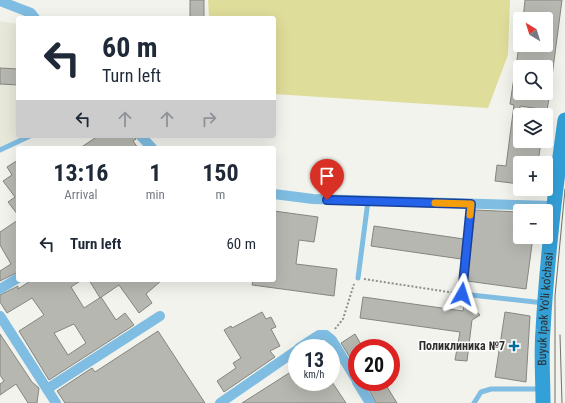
<!DOCTYPE html>
<html lang="en">
<head>
<meta charset="utf-8">
<style>
	:root { --surface:#fff; --page:#f2f2f3; --text:#1f2937; --muted:#747a83 }
	body { margin:0; font-family:"Roboto Condensed",sans-serif; background:var(--page); color:var(--text); height:100vh; display:flex; flex-direction:column; font-size:15px; white-space:nowrap }
	* { box-sizing:border-box; margin:0 }
	p { font-size:13px; color:var(--muted) }
	.icon { flex:none; width:22px; height:22px; fill:none; stroke:currentColor; stroke-width:2; stroke-linecap:round; stroke-linejoin:round }
	.map { position:relative; flex:1; overflow:hidden }
	.details { position:absolute; left:16px; top:146px; width:260px; height:136px; display:flex; flex-direction:column; background:var(--surface); border-radius:4px; box-shadow:0 4px 16px #0002 }
	.details>* { flex:none }
	.hud { position:absolute; left:16px; top:16px; width:260px; height:122px; border-radius:4px; box-shadow:0 4px 16px #0002; background:#fff; color:var(--text); overflow:hidden }
	.needle { width:26px; rotate:322deg }
	.tools { position:absolute; left:513px; top:12px; display:grid; gap:8px }
	.tools a { display:grid; place-items:center; width:40px; height:40px; border-radius:4px; background:var(--surface); box-shadow:0 4px 16px #0002; font-size:20px }
	.speed { position:absolute; left:288px; top:339px; display:flex; gap:8px; font-size:20px; font-weight:700; text-align:center }
	.speed>* { display:grid; place-content:center; width:52px; height:52px; border-radius:50%; background:var(--surface); box-shadow:0 4px 16px #0002; line-height:1 }
	.speed small { font-size:10px; font-weight:400 }
	.speed .limit { border:6px solid #d22; background:#fff; color:#111 }
	.pin { position:absolute; display:grid; place-items:center; width:34px; height:34px; color:#fff; margin:-41px -17px; border-radius:50% 50% 50% 0; rotate:-45deg; box-shadow:0 0 4px #0007 }
	.pin .icon { rotate:45deg }
	.me { position:absolute; width:44px; margin:-22px; rotate:6deg; stroke-linejoin:round; filter:drop-shadow(0 0 3px #0008) }
	.turn { display:flex; align-items:center; gap:14px; height:84px; padding:0 20px; font-size:18px }
	.turn .icon { width:52px; height:52px; stroke-width:2.5 }
	.turn b { display:block; font-size:28px; line-height:34px }
	.lanes { display:flex; align-items:center; height:38px; padding:0 20px; background:#0003; justify-content:center; gap:20px; direction:ltr }
	.lanes .off { opacity:.35 }
	.eta { display:flex; justify-content:space-evenly; align-items:center; height:68px; text-align:center }
	.eta b { font-size:24px; font-weight:700; line-height:28px }
	ul { padding:0; list-style:none }
	li { display:flex; align-items:center; gap:12px; height:60px; padding:0 20px }
	li div { flex:1 }
	li b { display:block; font-size:15px }
	li em { font-style:normal }
	.map>svg:first-child { display:block }
	.built { fill:#e7e7da }
	.green { fill:#dfdd9a }
	.building { fill:#b7b7b1; stroke:#868681; fill-rule:evenodd }
	.lines { fill:none; stroke-linecap:round; stroke-linejoin:round }
	.path { stroke:#8f8f8b; stroke-width:2; stroke-dasharray:2 2; stroke-linecap:butt }
	.lane { stroke:#7fbde2; stroke-width:5 }
	.street { stroke:#7fbde2; stroke-width:10 }
	.secondary { stroke:#34a0d8; stroke-width:15 }
	.tram { stroke:#71716d; stroke-width:1 }
	.route-casing { stroke:#184099; stroke-width:10 }
	.route { stroke:#2563eb; stroke-width:7 }
	.slow { stroke:#f59e0b; stroke-width:7 }
	.poi-dot { fill:#036c9a; stroke:#fffffe; stroke-width:1.5 }
	.labels { text-anchor:middle; stroke-width:3; stroke-linejoin:round; paint-order:stroke }
	.street-label { font-size:12px; fill:#2e2e2c; stroke:#fffffe }
	.poi-label { font-size:12px; font-weight:bold; fill:#2e2e2c; stroke:#fffffe; text-anchor:end }
</style>
</head>
<body>
<div class="map">
<svg width="565" height="403" viewBox="0 0 565 403">
	<rect width="100%" height="100%" fill="#f3f3ed"/>
	<polygon class="built" points="0,21 18,24 18,136 33,136 0,152"/>
	<polygon class="green" points="208,0 510,0 508,55 488,108 274,94 274,18 209,18"/>
	<g class="building">
		<rect x="190" y="0" width="14" height="18"/>
		<polygon points="525,0 562,0 551,84 546,84 546,67 516,67 519,45 546,45 546,19 523,19"/>
		<polygon points="0,68 18,69 18,85 0,84"/>
		<polygon points="515,71 520,71 520,93 550,93 547,110 520,106 520,141 541,141 538,163 520,163 520,184 495,181 497,165 506,166 514,105 510,104"/>
		<polygon points="98,136 135,136 136,139 133,141 138,148 80,148"/>
		<polygon points="18,160 18,215 8,202 15,197 3,181 12,175 7,167"/>
		<polygon points="475,210 520,212 520,237 533,237 526,289 467,281"/>
		<polygon points="274,211 318,217 314,242 299,240 296,264 337,269 334,296 252,285 253,280 274,280"/>
		<polygon points="18,220 18,272 0,281 0,271 11,264 0,245 0,232"/>
		<polygon points="374,226 464,239 461,259 371,246"/>
		<path d="M 32,280 L 82,280 L 71,287 L 84,308 L 101,297 L 116,320 L 125,313 L 134,325 L 49,380 L 19,331 L 44,315 L 32,298 L 7,313 L 0,302 L 0,295 L 18,286 L 18,289 ZM 74,324 L 86,343 L 68,355 L 54,333 Z"/>
		<polygon points="89,280 162,280 146,294 152,303 139,313 119,285 100,298"/>
		<polygon points="363,297 463,311 464,304 472,306 480,315 472,320 467,361 455,360 460,332 360,318"/>
		<polygon points="262,312 266,319 271,317 276,327 271,329 280,346 270,351 275,357 224,392 217,381 236,368 233,363 241,358 224,330 231,326 232,328"/>
		<polygon points="505,312 530,316 526,382 495,377"/>
		<polygon points="158,331 205,403 65,403 57,391 92,368 95,372"/>
		<polygon points="0,334 32,382 39,388 37,403 28,403 16,384 0,395 0,384 4,381 0,375"/>
		<polygon points="355,334 363,348 357,348 357,369 341,343"/>
		<polygon points="297,368 297,382 332,382 346,403 242,403"/>
		<polygon points="365,382 384,382 397,403 376,403"/>
	</g>
	<g class="lines">
		<g class="path">
			<polyline points="364,279 455,293"/>
			<polyline points="335,329 343,319 354,284"/>
		</g>
		<g class="lane">
			<polyline points="0,150 30,136"/>
			<polyline points="471,205 462,294 544,303"/>
			<polyline points="358,278 368,201"/>
			<polyline points="474,403 481,392 491,389 542,389"/>
		</g>
		<g class="street">
			<polyline points="0,1 31,13 35,18"/>
			<polyline points="141,136 152,148"/>
			<polyline points="274,194 313,199 553,206"/>
			<polyline points="0,289 18,278"/>
			<polyline points="0,316 56,403"/>
			<polyline points="299,348 319,335 326,335 332,340 357,381"/>
			<polyline points="357,382 370,403"/>
			<polyline points="47,389 160,316"/>
			<polyline points="220,403 297,350"/>
		</g>
		<path class="secondary" id="s1" d="M 543,403 C 543,379 541,354 543,330 C 547,259 555,190 565,120"/>
		<g class="tram">
			<polyline points="560,335 562,403"/>
			<polyline points="555,403 555,296 565,189"/>
		</g>
	</g>
	<g class="lines">
		<g class="route-casing">
			<polyline id="route" points="327,200 471,204 462,294"/>
		</g>
		<use href="#route" class="route"/>
		<polyline class="slow" points="435,203 471,204 470,215"/>
	</g>
	<path class="poi-dot" d="M512 340h4v4h4v4h-4v4h-4v-4h-4v-4h4z"/>
	<g class="labels">
		<g class="street-label">
			<text dy="4" stroke="none"><textPath href="#s1" startOffset="94">Buyuk Ipak Yo'li ko'chasi</textPath></text>
		</g>
		<g class="poi-label">
			<text x="505" y="350">Поликлиника №7</text>
		</g>
	</g>
</svg>
<div class="tools">
<a><svg class="needle" viewBox="-14 -14 28 28"><path d="M0-13l5 13h-10z" fill="#e53935"/><path d="M0 13l5-13h-10z" fill="#747a83"/></svg></a>
<a><svg class="icon" aria-label="search" viewBox="0 0 24 24"><circle cx="10" cy="10" r="6"/><path d="M15 15l6 6"/></svg></a>
<a><svg class="icon" aria-label="layers" viewBox="0 0 24 24"><path d="M12 4l9 5-9 5-9-5zM3 14l9 5 9-5"/></svg></a>
<a>+</a>
<a>−</a>
</div>
<div class="speed"><div>13<small>km/h</small></div><div class="limit">20</div></div>
<div class="pin" style="left:327px;top:200px;background:#d93025"><svg class="icon" aria-label="arrive" viewBox="0 0 24 24"><path d="M6 21V4h12l-3 4 3 4H6"/></svg></div>
<svg class="me" style="left:462px;top:294px" viewBox="-20 -20 40 40"><path d="M0-17L14 15 0 8-14 15z" fill="#2563eb" stroke="#fff" stroke-width="4"/></svg>
<div class="hud">
<div class="turn"><svg class="icon" aria-label="left" viewBox="0 0 24 24"><path d="M17 20v-9H6M10 6l-5 5 5 5"/></svg><div><b>60 m</b>Turn left</div></div>
<div class="lanes"><svg class="icon" aria-label="left" viewBox="0 0 24 24"><path d="M17 20v-9H6M10 6l-5 5 5 5"/></svg><svg class="icon off" aria-label="ahead" viewBox="0 0 24 24"><path d="M12 20V5M6 11l6-6 6 6"/></svg><svg class="icon off" aria-label="ahead" viewBox="0 0 24 24"><path d="M12 20V5M6 11l6-6 6 6"/></svg><svg class="icon off" aria-label="right" viewBox="0 0 24 24"><path d="M7 20v-9h11M14 6l5 5-5 5"/></svg></div>
</div>
<section class="details">
<div class="eta">
<div><b>13:16</b><p>Arrival</p></div>
<div><b>1</b><p>min</p></div>
<div><b>150</b><p>m</p></div>
</div>
<ul>
<li><svg class="icon" aria-label="left" viewBox="0 0 24 24"><path d="M17 20v-9H6M10 6l-5 5 5 5"/></svg><div><b>Turn left</b></div><em>60 m</em></li>
</ul>
</section>
</div>
</body>
</html>
